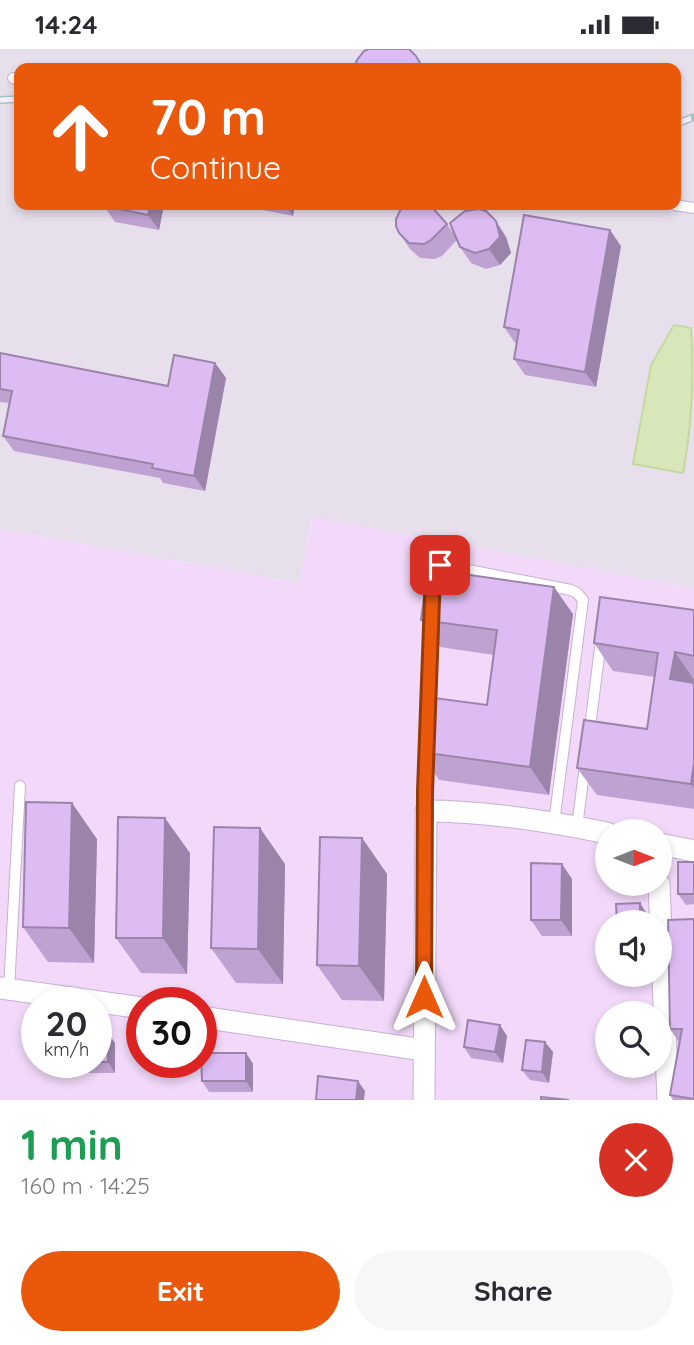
<!DOCTYPE html>
<html lang="en">
<head>
<meta charset="utf-8">
<style>
	:root { --surface:#fff; --page:#f7f7f7; --text:#2b2b33; --muted:#7c7c81; --accent:#ea580c }
	body { margin:0; font-family:Quicksand,sans-serif; background:var(--page); color:var(--text); height:100vh; display:flex; flex-direction:column; font-size:26px; white-space:nowrap }
	* { box-sizing:border-box; margin:0 }
	p { font-size:23px; color:var(--muted) }
	.icon { flex:none; width:38px; height:38px; fill:none; stroke:currentColor; stroke-width:2; stroke-linecap:round; stroke-linejoin:round }
	.map { position:relative; height:1051px; overflow:hidden }
	.details { display:flex; flex-direction:column; background:var(--surface); flex:1 }
	.details>* { flex:none }
	.hud { position:absolute; left:14px; top:14px; width:667px; height:147px; border-radius:14px; box-shadow:0 4px 10px #0003; background:#ea580c; color:#fff; overflow:hidden }
	.needle { width:46px; rotate:90deg }
	.tools { position:absolute; left:595px; top:770px; display:grid; gap:14px }
	.tools a { display:grid; place-items:center; width:77px; height:77px; border-radius:50%; background:var(--surface); box-shadow:0 4px 10px #0003; font-size:35px }
	.speed { position:absolute; left:21px; top:938px; display:flex; gap:14px; font-size:35px; font-weight:700; text-align:center }
	.speed>* { display:grid; place-content:center; width:91px; height:91px; border-radius:50%; background:var(--surface); box-shadow:0 4px 10px #0003; line-height:1 }
	.speed small { font-size:18px; font-weight:400 }
	.speed .limit { border:10px solid #d22; background:#fff; color:#111 }
	.pin { position:absolute; display:grid; place-items:center; width:60px; height:60px; color:#fff; margin:-30px; border-radius:14px; box-shadow:0 4px 10px #0006 }
	.me { position:absolute; width:77px; margin:-38px; rotate:0deg; stroke-linejoin:round; filter:drop-shadow(0 0 5px #0008) }
	.turn { display:flex; align-items:center; gap:24px; height:147px; padding:0 21px; font-size:32px }
	.turn .icon { width:91px; height:91px; stroke-width:2.5 }
	.turn b { display:block; font-size:49px; line-height:60px }
	.round { display:grid; place-items:center; flex:none; width:74px; height:74px; border-radius:37px; background:var(--page) }
	.overview { display:flex; align-items:center; justify-content:space-between; height:119px; padding:0 21px }
	h1 { font-size:42px; font-weight:800; line-height:52px; color:#1e9e55 }
	.primary-button { display:flex; gap:14px; margin-top:auto; padding:14px 21px }
	.primary-button a { flex:1; height:80px; border-radius:42px; background:var(--accent); color:#fff; font-size:28px; font-weight:800; line-height:80px; text-align:center }
	.primary-button a+a { background:var(--page); color:var(--text) }
	.status { display:flex; justify-content:space-between; align-items:center; height:49px; padding:0 35px; background:var(--surface); direction:ltr }
	.status svg { height:19px; fill:currentColor }
	.map>svg:first-child { display:block }
	.residential { fill:#f2d9fa; fill-rule:evenodd }
	.industrial { fill:#e8dfed; fill-rule:evenodd }
	.water { fill:#d7e7b9; stroke:#c5d99f; stroke-width:2 }
	.lines { fill:none; stroke-linecap:round; stroke-linejoin:round }
	.service-casing { stroke:#c7b0d4; stroke-width:12 }
	.minor-casing { stroke:#c7b0d4; stroke-width:23 }
	.service { stroke:#fff; stroke-width:10 }
	.minor { stroke:#fff; stroke-width:21 }
	.rail-casing { stroke:#a3c7bd; stroke-width:8 }
	.rail { stroke:#fbecff; stroke-width:5; stroke-dasharray:16; stroke-linecap:butt }
	.wall { fill:#bea2d1 }
	.shaded-wall { fill:#9b84aa }
	.building { fill:#ddbcf3; stroke:#9b84aa; stroke-width:2 }
	.route-casing { stroke:#983908; stroke-width:18 }
	.route { stroke:#ea580c; stroke-width:12 }
</style>
</head>
<body>
<div class="status"><b>14:24</b><svg viewBox="0 0 49 12"><path d="M0 12V9h3v3zM5 12V6h3v6zM10 12V3h3v9zM15 12V0h3v12zM26 1h20v11H26zM47 4h2v5h-2z"/></svg></div>
<div class="map">
<svg width="694" height="1051" viewBox="0 0 694 1051">
	<rect width="100%" height="100%" fill="#f8e5fd"/>
	<path class="residential" d="M 313,468 L 694,539 L 694,1051 L 0,1051 L 0,480 L 299,534 ZM 607,782 L 660,782 L 660,835 L 607,835 ZM 607,873 L 660,873 L 660,926 L 607,926 ZM 37,954 L 96,954 L 96,1013 L 37,1013 ZM 142,954 L 201,954 L 201,1013 L 142,1013 ZM 607,964 L 660,964 L 660,1017 L 607,1017 Z"/>
	<path class="industrial" d="M 0,0 L 694,0 L 694,539 L 312,468 L 300,534 L 0,480 ZM 19,19 L 676,19 L 676,156 L 19,156 Z"/>
	<path class="water" d="M 674,276 L 691,279 C 694,327 692,377 683,424 L 633,415 L 651,316 Z"/>
	<g class="lines">
		<g class="service-casing">
			<g id="service">
				<polyline points="13,29 19,31"/>
				<polyline points="675,156 694,159"/>
				<polyline points="432,535 435,520 440,516 448,517 571,541 577,544 583,551 554,774"/>
				<polyline points="428,660 431,572"/>
				<polyline points="589,686 601,591"/>
				<polyline points="426,762 427,701"/>
				<polyline points="577,778 585,716"/>
				<polyline points="9,940 20,737"/>
			</g>
		</g>
		<g class="minor-casing">
			<g id="minor">
				<polyline points="660,795 694,802"/>
				<polyline points="659,835 668,1051"/>
				<polyline points="0,939 142,959"/>
				<polyline points="201,968 424,1001"/>
				<path d="M 424,1051 L 426,762 C 486,762 548,772 607,784"/>
			</g>
		</g>
		<use href="#service" class="service"/>
		<use href="#minor" class="minor"/>
		<g class="rail-casing">
			<g id="rail">
				<polyline points="0,51 19,50"/>
				<polyline points="676,75 694,68"/>
			</g>
		</g>
		<use href="#rail" class="rail"/>
	</g>
	<g class="wall">
		<polygon points="104,156 164,156 159,181 115,173 104,157"/>
		<polygon points="246,156 295,156 293,167 247,158"/>
		<polygon points="447,175 456,188 506,188 511,204 500,216 486,220 471,214 460,198 457,191 442,207 435,210 420,209 410,200 399,184"/>
		<polygon points="621,197 596,338 525,326 514,310 517,294 515,294 504,278"/>
		<polygon points="0,304 168,337 215,314 226,329 205,442 163,434 160,429 14,402 3,387 9,354 0,353"/>
		<polygon points="694,561 694,760 597,746 577,719 647,680 655,628 613,622 594,594"/>
		<polygon points="573,565 549,746 439,731 420,703 487,656 494,606 440,598 421,571"/>
		<polygon points="362,789 387,825 384,952 342,951 317,916"/>
		<polygon points="97,790 94,914 48,913 23,878"/>
		<polygon points="190,804 187,925 141,924 116,889"/>
		<polygon points="694,813 694,855 686,856 678,845"/>
		<polygon points="285,815 283,935 236,934 211,899"/>
		<polygon points="572,830 572,887 542,887 531,871"/>
		<polygon points="694,870 694,1051 673,1051 670,1046 679,993 670,980"/>
		<polygon points="107,983 115,994 115,1024 89,1024 81,1013"/>
		<polygon points="507,987 503,1014 471,1009 464,998"/>
		<polygon points="545,993 553,1003 549,1034 530,1031 522,1021"/>
		<polygon points="246,1004 253,1015 253,1043 209,1043 202,1032"/>
	</g>
	<g class="shaded-wall">
		<polygon points="150,156 164,156 159,181 148,166"/>
		<polygon points="285,156 295,156 293,167"/>
		<polygon points="496,172 506,188 511,204 500,216 489,200"/>
		<polygon points="610,181 621,197 596,338 585,323"/>
		<polygon points="215,314 226,329 205,442 194,427"/>
		<polygon points="554,538 573,565 549,746 530,718"/>
		<polygon points="675,603 694,631 689,658 670,630"/>
		<polygon points="694,714 694,739 691,735"/>
		<polygon points="72,754 97,790 94,914 69,879"/>
		<polygon points="165,769 190,804 187,925 163,889"/>
		<polygon points="260,779 285,815 283,935 258,900"/>
		<polygon points="362,789 387,825 384,952 359,917"/>
		<polygon points="562,815 572,830 572,887 561,871"/>
		<polygon points="640,854 647,865 647,873 640,873"/>
		<polygon points="500,976 507,987 503,1014 495,1003"/>
		<polygon points="107,983 115,994 115,1024 108,1013"/>
		<polygon points="545,993 553,1003 549,1034 542,1023"/>
		<polygon points="246,1004 253,1015 253,1043 246,1032"/>
		<polygon points="358,1032 365,1042 364,1051 356,1051"/>
	</g>
	<g class="building">
		<polygon points="368,0 409,0 416,7 423,19 354,19 357,11 364,2"/>
		<polygon points="104,156 150,156 148,166 104,157"/>
		<polygon points="406,156 430,156 447,175 431,191 424,195 409,194 399,184 396,177 396,170 402,158"/>
		<polygon points="479,160 486,162 496,172 500,188 489,200 475,204 460,198 450,174 465,162"/>
		<polygon points="524,166 610,181 585,323 514,310 519,281 504,278"/>
		<polygon points="0,304 168,337 174,306 215,314 194,427 152,419 153,415 3,387 12,342 0,340"/>
		<polygon points="428,520 554,538 530,718 420,703 427,648 487,656 497,581 421,571"/>
		<polygon points="600,548 694,561 694,607 675,603 670,630 694,634 694,714 691,735 577,719 584,671 647,680 658,604 594,594"/>
		<polygon points="26,753 72,754 69,879 23,878"/>
		<polygon points="118,768 165,769 163,889 116,889"/>
		<polygon points="214,778 260,779 258,900 211,899"/>
		<polygon points="320,788 362,789 359,917 317,916"/>
		<rect x="678" y="813" width="16" height="32"/>
		<polygon points="531,814 562,815 561,871 531,871"/>
		<polygon points="640,854 640,873 617,873 616,855"/>
		<polygon points="694,870 694,1050 670,1046 682,980 670,980 668,871"/>
		<polygon points="468,971 500,976 495,1003 464,998"/>
		<polygon points="96,983 107,983 108,1013 81,1013 96,1013"/>
		<polygon points="526,991 545,993 542,1023 522,1021"/>
		<polygon points="201,1004 246,1004 246,1032 202,1032"/>
		<polygon points="318,1027 358,1032 356,1051 316,1051"/>
		<polygon points="541,1048 569,1051 541,1051"/>
	</g>
	<g class="lines">
		<g class="route-casing">
			<polyline id="route" points="424,948 425,742 432,551 433,524 440,516"/>
		</g>
		<use href="#route" class="route"/>
	</g>
</svg>
<div class="tools">
<a><svg class="needle" viewBox="-14 -14 28 28"><path d="M0-13l5 13h-10z" fill="#e53935"/><path d="M0 13l5-13h-10z" fill="#7c7c81"/></svg></a>
<a><svg class="icon" aria-label="sound" viewBox="0 0 24 24"><path d="M4 9h4l5-4v14l-5-4H4zM17 9q2 3 0 6"/></svg></a>
<a><svg class="icon" aria-label="search" viewBox="0 0 24 24"><circle cx="10" cy="10" r="6"/><path d="M15 15l6 6"/></svg></a>
</div>
<div class="speed"><div>20<small>km/h</small></div><div class="limit">30</div></div>
<div class="pin" style="left:440px;top:516px;background:#d93025"><svg class="icon" aria-label="arrive" viewBox="0 0 24 24"><path d="M6 21V4h12l-3 4 3 4H6"/></svg></div>
<svg class="me" style="left:424px;top:948px" viewBox="-20 -20 40 40"><path d="M0-17L14 15 0 8-14 15z" fill="#ea580c" stroke="#fff" stroke-width="4"/></svg>
<div class="hud">
<div class="turn"><svg class="icon" aria-label="ahead" viewBox="0 0 24 24"><path d="M12 20V5M6 11l6-6 6 6"/></svg><div><b>70 m</b>Continue</div></div>
</div>
</div>
<section class="details">
<div class="overview"><div><h1>1 min</h1><p>160 m · 14:25</p></div><a class="round" style="background:#d93025;color:#fff"><svg class="icon" aria-label="close" viewBox="0 0 24 24"><path d="M6 6l12 12M18 6L6 18"/></svg></a></div>
<div class="primary-button"><a>Exit</a><a>Share</a></div>
</section>
</body>
</html>
